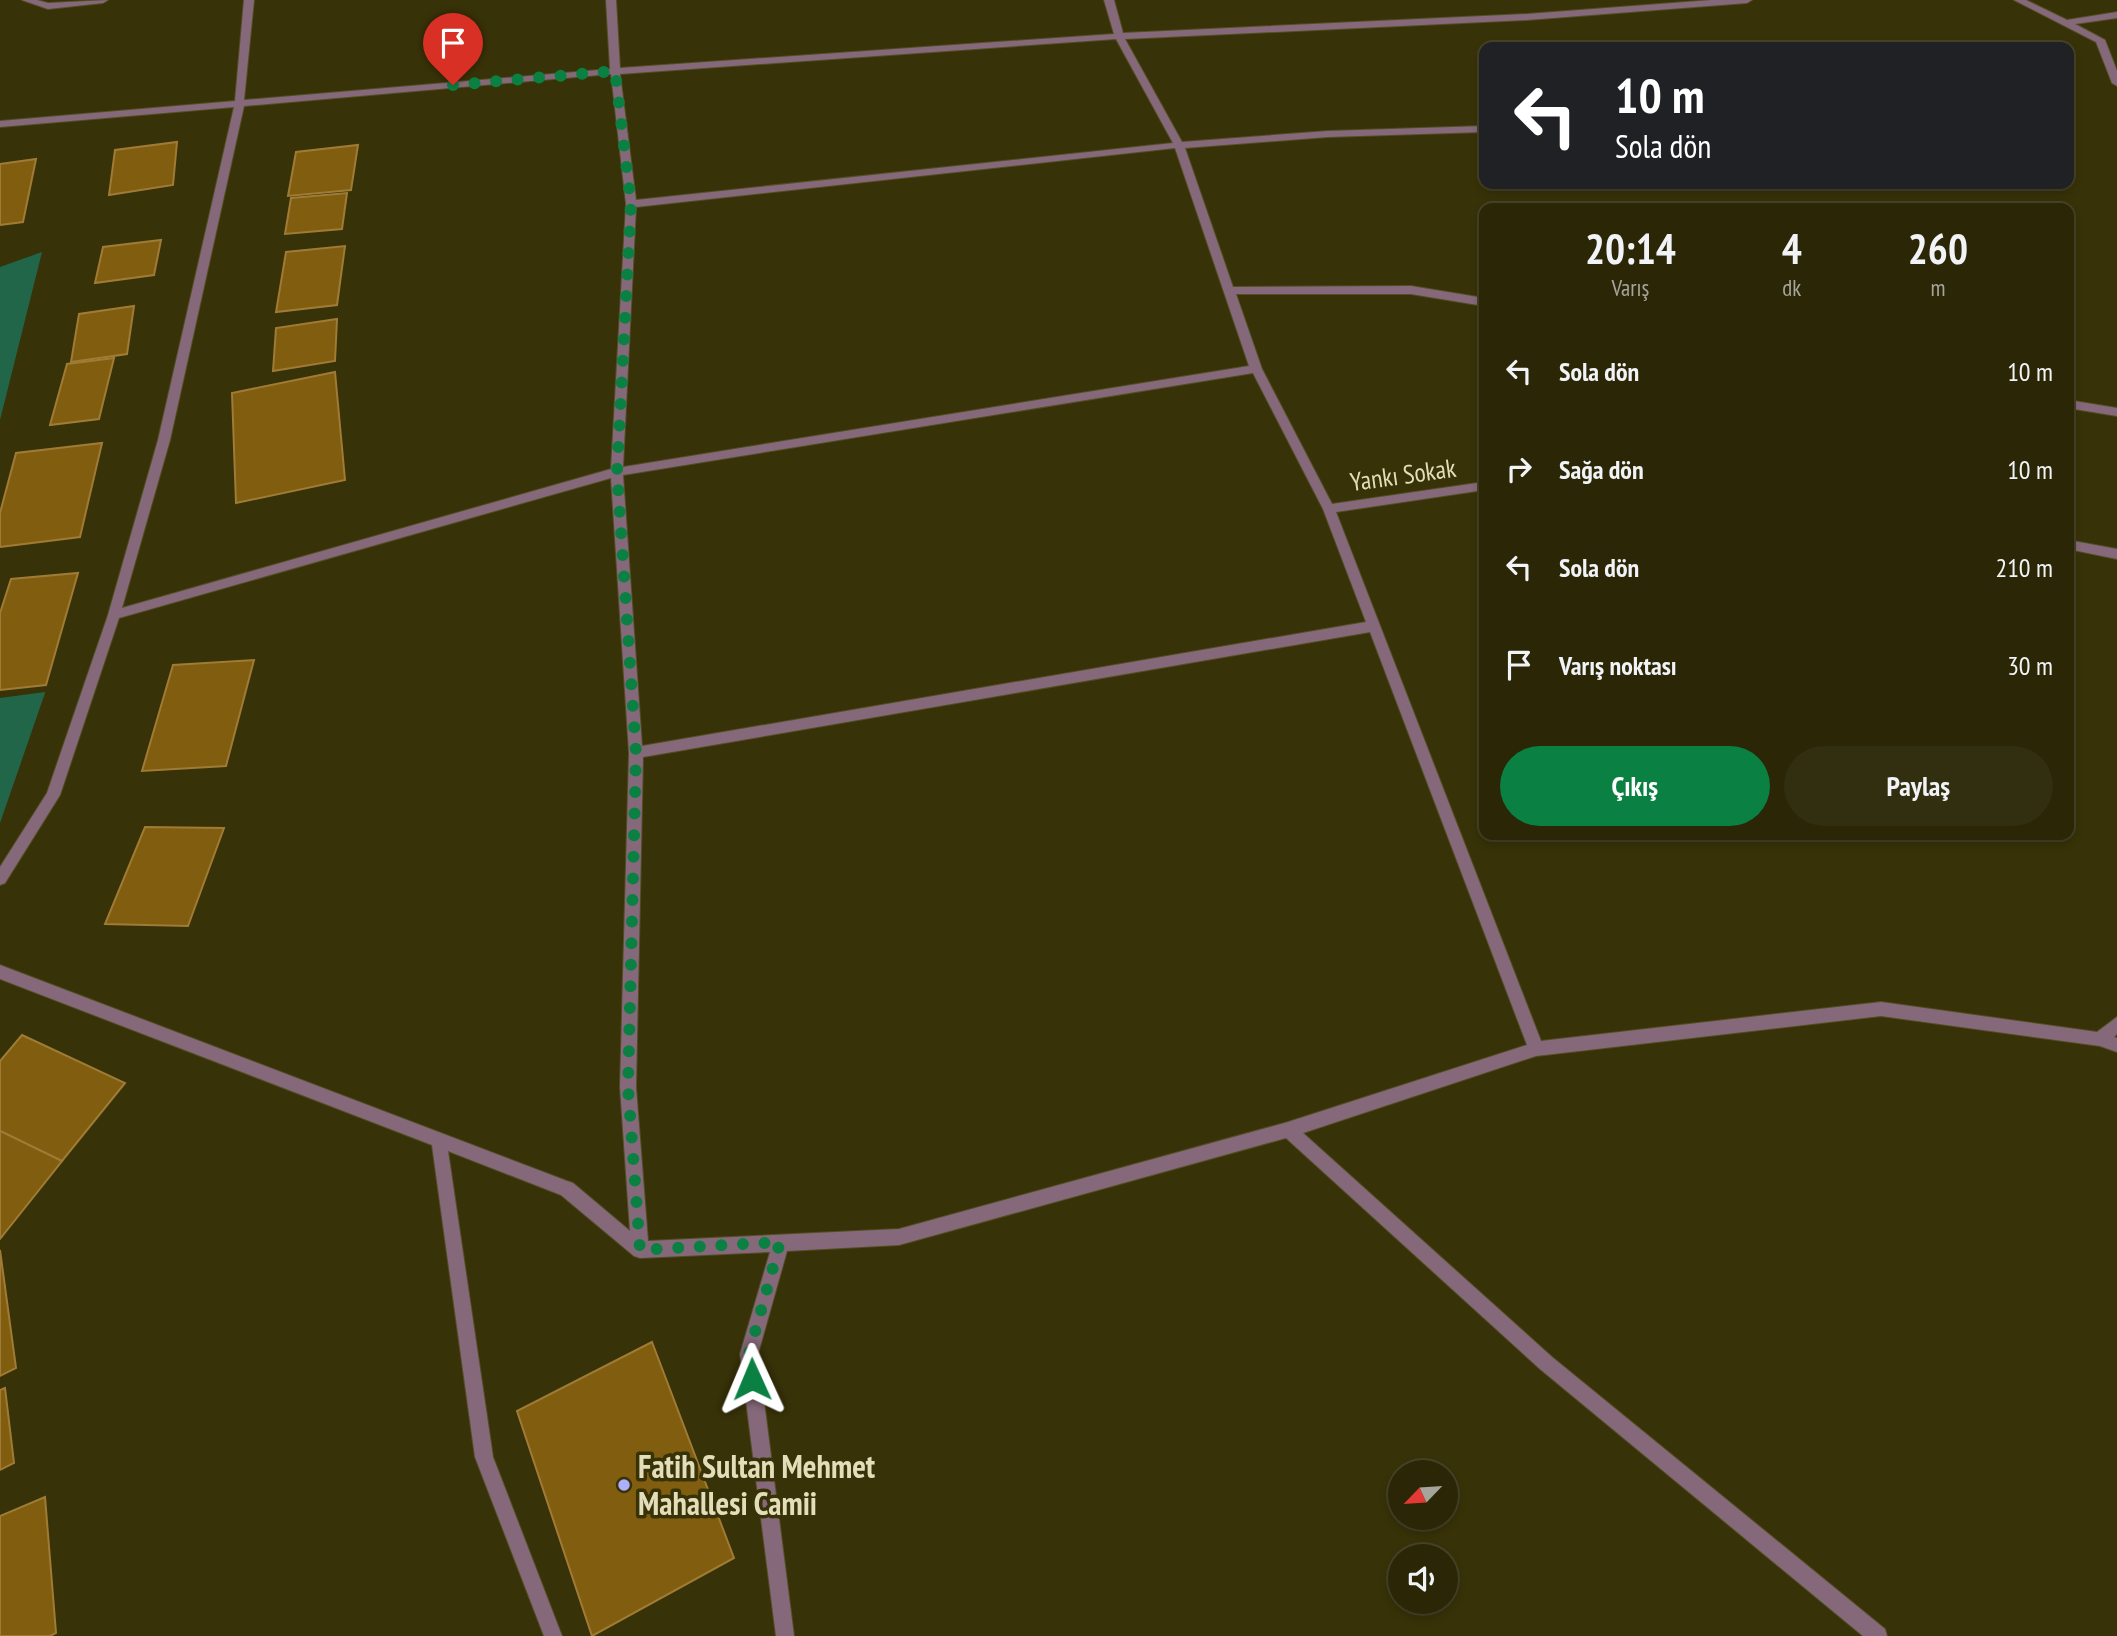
<!DOCTYPE html>
<html lang="tr">
<head>
<meta charset="utf-8">
<style>
	:root { --surface:#2a2606; --page:#322e10; --text:#f1f3f6; --muted:#a5a59b; --line:#464328; --accent:#0b8043 }
	body { margin:0; font-family:"PT Sans Narrow",sans-serif; background:var(--page); color:var(--text); height:100vh; display:flex; flex-direction:column; font-size:26px; white-space:nowrap }
	* { box-sizing:border-box; margin:0 }
	p { font-size:23px; color:var(--muted) }
	.icon { flex:none; width:38px; height:38px; fill:none; stroke:currentColor; stroke-width:2; stroke-linecap:round; stroke-linejoin:round }
	.map { position:relative; flex:1; overflow:hidden }
	.drawer { position:absolute; left:1479px; top:203px; width:595px; height:637px; display:flex; flex-direction:column; background:var(--surface); border-radius:14px; box-shadow:0 4px 10px #0003,0 0 0 2px var(--line) }
	.drawer>* { flex:none }
	.banner { position:absolute; left:1479px; top:42px; width:595px; height:147px; border-radius:14px; box-shadow:0 4px 10px #0003,0 0 0 2px var(--line); background:#202124; color:#fff; overflow:hidden }
	.needle { width:46px; rotate:245deg }
	.controls { position:absolute; left:1388px; top:1460px; display:grid; gap:14px }
	.controls a { display:grid; place-items:center; width:70px; height:70px; border-radius:50%; background:var(--surface); box-shadow:0 4px 10px #0003,0 0 0 2px var(--line); font-size:35px }
	.pin { position:absolute; display:grid; place-items:center; width:60px; height:60px; color:#fff; margin:-72px -30px; border-radius:50% 50% 50% 0; rotate:-45deg; box-shadow:0 0 7px #0007 }
	.pin .icon { rotate:45deg }
	.me { position:absolute; width:77px; margin:-38px; rotate:359deg; stroke-linejoin:round; filter:drop-shadow(0 0 5px #0008) }
	.turn { display:flex; align-items:center; gap:24px; height:147px; padding:0 21px; font-size:32px }
	.turn .icon { width:91px; height:91px; stroke-width:2.5 }
	.turn b { display:block; font-size:49px; line-height:60px }
	.eta { display:flex; justify-content:space-evenly; align-items:center; height:119px; text-align:center }
	.eta b { font-size:42px; font-weight:700; line-height:49px }
	.action { display:flex; gap:14px; margin-top:auto; padding:14px 21px }
	.action a { flex:1; height:80px; border-radius:42px; background:var(--accent); color:#fff; font-size:28px; font-weight:700; line-height:80px; text-align:center }
	.action a+a { background:var(--page); color:var(--text) }
	ul { padding:0; list-style:none }
	li { display:flex; align-items:center; gap:21px; height:98px; padding:0 21px }
	li div { flex:1 }
	li b { display:block; font-size:26px }
	li em { font-style:normal }
	.map>svg:first-child { display:block }
	.forest { fill:#226649 }
	.building { fill:#805d0f; stroke:#9f7b35; stroke-width:2 }
	.lines { fill:none; stroke-linecap:round; stroke-linejoin:round }
	.street-casing { stroke:#534e24; stroke-width:2 }
	.street { fill:#85697a; fill-rule:evenodd }
	.route { stroke:#0b8043; stroke-width:12; stroke-dasharray:0 21.6 }
	.poi-dot { fill:#acaffb; stroke:#383208; stroke-width:2.5 }
	.labels { text-anchor:middle; stroke-width:7; stroke-linejoin:round; paint-order:stroke }
	.street-label { font-size:26px; fill:#e3deb9; stroke:#383208 }
	.near-poi-label { font-size:32px; font-weight:bold; fill:#e3deb9; stroke:#383208; text-anchor:start }
</style>
</head>
<body>
<div class="map">
<svg width="2117" height="1636" viewBox="0 0 2117 1636">
	<rect width="100%" height="100%" fill="#383208"/>
	<g class="forest">
		<polygon points="42,252 0,420 0,267"/>
		<polygon points="45,692 45,693 0,823 0,698"/>
	</g>
	<g class="building">
		<polygon points="177,142 173,185 109,195 115,150"/>
		<polygon points="358,145 351,190 288,196 296,152"/>
		<polygon points="36,159 23,222 0,225 0,164"/>
		<polygon points="347,193 342,229 285,234 291,198"/>
		<polygon points="161,240 154,275 95,283 103,247"/>
		<polygon points="345,246 337,305 276,312 286,252"/>
		<polygon points="134,306 127,354 71,362 79,314"/>
		<polygon points="337,319 335,361 273,371 276,328"/>
		<polygon points="114,358 99,419 50,425 67,364"/>
		<polygon points="335,372 345,480 236,503 232,393"/>
		<polygon points="102,443 80,537 0,547 0,513 16,453"/>
		<polygon points="78,573 46,685 0,690 0,613 11,579"/>
		<polygon points="254,660 226,766 142,771 173,665"/>
		<polygon points="145,827 224,828 188,926 105,924"/>
		<polygon points="22,1035 125,1083 62,1161 0,1131 0,1061"/>
		<polygon points="0,1131 62,1161 0,1239"/>
		<polygon points="0,1250 16,1368 0,1376"/>
		<polygon points="652,1342 734,1558 592,1636 517,1411"/>
		<polygon points="5,1388 14,1463 0,1470 0,1390"/>
		<polygon points="45,1497 56,1633 50,1636 0,1636 0,1516"/>
	</g>
	<g class="lines">
		<g class="street-casing">
			<g id="street">
				<polygon points="22,0 37,0 48,3 108,0 103,3 48,9"/>
				<path d="M 244,0 L 254,0 L 244,100 L 610,69 L 606,0 L 616,0 L 620,68 L 1114,34 L 1104,0 L 1114,0 L 1123,33 L 1527,14 L 1712,0 L 1752,0 L 1747,3 L 1527,20 L 1125,39 L 1182,142 L 1328,131 L 1484,126 L 1484,132 L 1328,137 L 1185,148 L 1233,287 L 1411,286 L 1484,298 L 1484,306 L 1411,294 L 1236,294 L 1262,369 L 1332,504 L 1484,482 L 1484,490 L 1336,512 L 1541,1041 L 1881,1002 L 2097,1032 L 2117,1017 L 2117,1034 L 2114,1037 L 2117,1038 L 2117,1052 L 2100,1046 L 1881,1016 L 1536,1056 L 1303,1133 L 1552,1357 L 1885,1629 L 1887,1636 L 1863,1636 L 1540,1369 L 1286,1138 L 899,1245 L 787,1251 L 758,1354 L 794,1636 L 776,1636 L 740,1354 L 770,1252 L 640,1258 L 634,1256 L 561,1195 L 448,1151 L 493,1457 L 562,1636 L 544,1636 L 475,1457 L 432,1145 L 0,979 L 0,965 L 567,1181 L 573,1183 L 630,1231 L 620,1087 L 629,753 L 611,478 L 119,618 L 60,795 L 5,883 L 0,885 L 0,867 L 47,793 L 108,615 L 158,440 L 234,107 L 0,127 L 0,121 L 235,101 ZM 1116,39 L 1173,143 L 636,200 L 620,74 ZM 611,74 L 626,204 L 611,469 L 122,608 L 170,440 L 244,106 ZM 1175,148 L 1249,366 L 623,467 L 636,207 ZM 1253,373 L 1323,509 L 1366,622 L 642,746 L 623,475 ZM 1370,632 L 1527,1045 L 1288,1122 L 899,1229 L 648,1241 L 636,1087 L 643,757 Z"/>
				<polygon points="2014,0 2026,0 2067,20 2117,12 2117,18 2075,24 2105,40 2117,71 2117,86 2112,83 2096,42"/>
				<polygon points="2068,400 2117,408 2117,416 2068,408"/>
				<polygon points="2068,540 2117,549 2117,559 2068,549"/>
			</g>
		</g>
		<use href="#street" class="street"/>
	</g>
	<g class="lines">
		<polyline class="route" points="453,85 615,71 631,204 617,472 636,753 628,1087 640,1250 780,1242 749,1354 752,1379"/>
	</g>
	<circle class="poi-dot" cx="624" cy="1485" r="7"/>
	<g class="labels">
		<g class="street-label">
			<text transform="translate(1403 475) rotate(-8)" y="9">Yankı Sokak</text>
		</g>
		<g class="near-poi-label">
			<text x="638" y="1478">Fatih Sultan Mehmet<tspan x="638" dy="37">Mahallesi Camii</tspan></text>
		</g>
	</g>
</svg>
<div class="controls">
<a><svg class="needle" viewBox="-14 -14 28 28"><path d="M0-13l5 13h-10z" fill="#e53935"/><path d="M0 13l5-13h-10z" fill="#a5a59b"/></svg></a>
<a><svg class="icon" aria-label="sound" viewBox="0 0 24 24"><path d="M4 9h4l5-4v14l-5-4H4zM17 9q2 3 0 6"/></svg></a>
</div>
<div class="pin" style="left:453px;top:85px;background:#d93025"><svg class="icon" aria-label="arrive" viewBox="0 0 24 24"><path d="M6 21V4h12l-3 4 3 4H6"/></svg></div>
<svg class="me" style="left:752px;top:1379px" viewBox="-20 -20 40 40"><path d="M0-17L14 15 0 8-14 15z" fill="#0b8043" stroke="#fff" stroke-width="4"/></svg>
<div class="banner">
<div class="turn"><svg class="icon" aria-label="left" viewBox="0 0 24 24"><path d="M17 20v-9H6M10 6l-5 5 5 5"/></svg><div><b>10 m</b>Sola dön</div></div>
</div>
<section class="drawer">
<div class="eta">
<div><b>20:14</b><p>Varış</p></div>
<div><b>4</b><p>dk</p></div>
<div><b>260</b><p>m</p></div>
</div>
<ul>
<li><svg class="icon" aria-label="left" viewBox="0 0 24 24"><path d="M17 20v-9H6M10 6l-5 5 5 5"/></svg><div><b>Sola dön</b></div><em>10 m</em></li>
<li><svg class="icon" aria-label="right" viewBox="0 0 24 24"><path d="M7 20v-9h11M14 6l5 5-5 5"/></svg><div><b>Sağa dön</b></div><em>10 m</em></li>
<li><svg class="icon" aria-label="left" viewBox="0 0 24 24"><path d="M17 20v-9H6M10 6l-5 5 5 5"/></svg><div><b>Sola dön</b></div><em>210 m</em></li>
<li><svg class="icon" aria-label="arrive" viewBox="0 0 24 24"><path d="M6 21V4h12l-3 4 3 4H6"/></svg><div><b>Varış noktası</b></div><em>30 m</em></li>
</ul>
<div class="action"><a>Çıkış</a><a>Paylaş</a></div>
</section>
</div>
</body>
</html>
